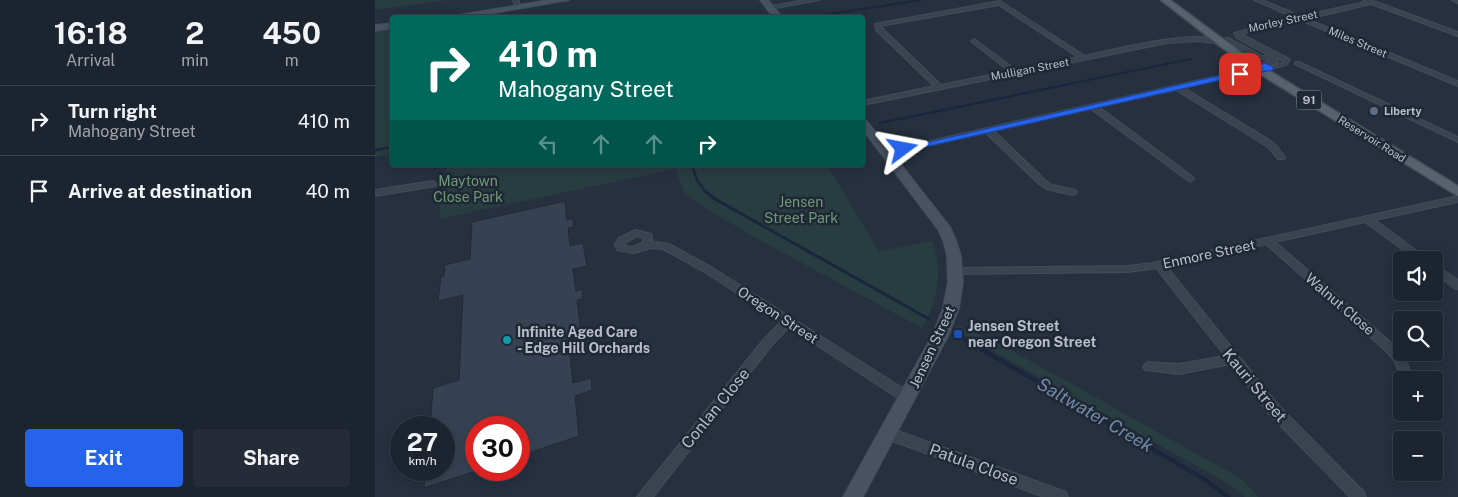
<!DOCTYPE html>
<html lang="en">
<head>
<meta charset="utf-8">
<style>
	:root { --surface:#1c242f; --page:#252c37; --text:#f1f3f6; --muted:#a0a4aa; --line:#3a414b; --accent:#2563eb }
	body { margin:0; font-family:"Public Sans",sans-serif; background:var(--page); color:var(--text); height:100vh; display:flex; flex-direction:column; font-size:19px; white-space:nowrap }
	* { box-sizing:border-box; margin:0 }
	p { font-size:16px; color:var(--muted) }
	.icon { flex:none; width:28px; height:28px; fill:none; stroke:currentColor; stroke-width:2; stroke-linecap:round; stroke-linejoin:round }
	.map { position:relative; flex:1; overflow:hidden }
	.panel { display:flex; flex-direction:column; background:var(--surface); width:375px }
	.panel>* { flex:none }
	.guide { position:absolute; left:15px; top:15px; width:475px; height:152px; border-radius:5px; box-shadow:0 2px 12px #0003,0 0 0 1px var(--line); background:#00695c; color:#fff; overflow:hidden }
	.controls { position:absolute; left:1018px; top:251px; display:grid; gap:10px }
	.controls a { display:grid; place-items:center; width:50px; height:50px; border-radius:5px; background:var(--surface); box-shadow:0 2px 12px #0003,0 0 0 1px var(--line); font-size:25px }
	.speed { position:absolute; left:15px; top:416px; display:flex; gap:10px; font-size:25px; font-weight:700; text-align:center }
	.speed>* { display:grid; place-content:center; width:65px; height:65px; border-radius:50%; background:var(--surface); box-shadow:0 2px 12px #0003,0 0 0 1px var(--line); line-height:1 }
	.speed small { font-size:12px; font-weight:400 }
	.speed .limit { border:8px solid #d22; background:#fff; color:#111 }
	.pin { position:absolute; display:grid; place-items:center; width:42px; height:42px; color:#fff; margin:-21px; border-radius:10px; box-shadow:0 2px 8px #0006 }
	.me { position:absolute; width:55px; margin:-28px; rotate:77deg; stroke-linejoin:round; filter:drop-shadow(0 0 4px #0008) }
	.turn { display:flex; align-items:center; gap:18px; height:105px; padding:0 25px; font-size:22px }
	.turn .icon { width:65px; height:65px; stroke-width:2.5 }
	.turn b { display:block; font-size:35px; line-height:42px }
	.lanes { display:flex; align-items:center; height:48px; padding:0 25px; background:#0003; justify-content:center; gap:25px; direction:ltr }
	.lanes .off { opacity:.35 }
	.eta { display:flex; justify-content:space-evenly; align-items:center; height:85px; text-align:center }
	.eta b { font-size:30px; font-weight:700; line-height:35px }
	.primary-button { display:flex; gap:10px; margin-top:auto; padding:10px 25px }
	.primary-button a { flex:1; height:58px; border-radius:5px; background:var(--accent); color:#fff; font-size:20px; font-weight:700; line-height:58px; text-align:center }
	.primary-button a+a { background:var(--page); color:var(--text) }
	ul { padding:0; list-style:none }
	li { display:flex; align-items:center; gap:15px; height:70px; padding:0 25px; border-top:1px solid var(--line) }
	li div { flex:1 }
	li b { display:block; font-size:19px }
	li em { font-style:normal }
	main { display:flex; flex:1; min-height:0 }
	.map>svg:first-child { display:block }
	.green { fill:#283d40 }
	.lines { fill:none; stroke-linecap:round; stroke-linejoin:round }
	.stream-far3 { stroke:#19273d; stroke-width:2 }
	.stream-far2 { stroke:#19273d; stroke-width:2.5 }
	.stream-far1 { stroke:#19273d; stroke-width:3 }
	.stream { stroke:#19273d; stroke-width:4 }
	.building { fill:#364253; stroke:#212a36 }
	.street-casing { stroke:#444c58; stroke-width:2 }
	.secondary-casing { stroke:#444c58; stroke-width:2 }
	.primary-casing { stroke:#444c58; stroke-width:3 }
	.street { fill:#3a434f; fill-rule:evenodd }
	.secondary { fill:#485262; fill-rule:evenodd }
	.primary { fill:#58626f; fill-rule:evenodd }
	.route { fill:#2563eb; stroke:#184099 }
	.service-dot { fill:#5c6f8a; stroke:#1f2834; stroke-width:2 }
	.transit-dot { fill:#1a4fb4; stroke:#1f2834; stroke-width:2 }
	.culture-dot { fill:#0f9aa8; stroke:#1f2834; stroke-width:2 }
	.labels { text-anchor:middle; stroke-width:5; stroke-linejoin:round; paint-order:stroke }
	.far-street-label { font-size:11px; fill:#b7bec9; stroke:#1f2834 }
	.far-poi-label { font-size:11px; font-weight:bold; fill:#b7bec9; stroke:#1f2834; text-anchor:start }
	.shield { fill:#1f2834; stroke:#89919c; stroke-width:1 }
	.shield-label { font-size:12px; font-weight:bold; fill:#b7bec9 }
	.park-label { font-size:14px; fill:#6f9979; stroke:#1f2834 }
	.street-label { font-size:14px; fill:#b7bec9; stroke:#1f2834 }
	.poi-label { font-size:14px; font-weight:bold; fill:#b7bec9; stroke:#1f2834; text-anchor:start }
	.near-street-label { font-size:16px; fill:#b7bec9; stroke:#1f2834 }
	.near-water-label { font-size:18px; font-style:italic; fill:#7188a7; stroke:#1f2834 }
</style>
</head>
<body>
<main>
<section class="panel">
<div class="eta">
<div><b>16:18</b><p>Arrival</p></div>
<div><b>2</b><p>min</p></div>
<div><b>450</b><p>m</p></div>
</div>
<ul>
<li><svg class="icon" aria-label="right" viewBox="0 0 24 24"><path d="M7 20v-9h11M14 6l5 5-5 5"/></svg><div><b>Turn right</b><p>Mahogany Street</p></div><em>410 m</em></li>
<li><svg class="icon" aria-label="arrive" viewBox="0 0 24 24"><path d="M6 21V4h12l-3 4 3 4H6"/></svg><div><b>Arrive at destination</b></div><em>40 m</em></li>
</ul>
<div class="primary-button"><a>Exit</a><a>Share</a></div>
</section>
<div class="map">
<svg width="1083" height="497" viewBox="0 0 1083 497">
	<rect width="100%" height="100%" fill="#26303f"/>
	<g class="green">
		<polygon points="0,0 72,0 0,10"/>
		<polygon points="17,27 17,154 0,157 0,30"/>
		<path d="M 71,165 L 452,165 L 504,251 L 558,241 C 567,271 564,301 547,328 L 377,236 L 322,203 L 310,193 L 300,169 L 64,219 Z"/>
		<polygon points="581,325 616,339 867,479 883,497 870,497 857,486 582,331"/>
	</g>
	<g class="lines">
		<g class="stream-far3">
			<polyline points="430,18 546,0"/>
			<polyline points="689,85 816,59"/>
		</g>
		<g class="stream-far2">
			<polyline points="505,123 695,84"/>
			<polyline points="0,150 18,147"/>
			<polyline points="317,165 322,180 331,192"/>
		</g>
		<polyline class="stream-far1" points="330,191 340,199 554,319"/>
		<polyline class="stream" points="584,336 829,479 853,497"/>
	</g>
	<polygon class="building" points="190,201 192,220 198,219 199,227 193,228 195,246 208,243 212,266 198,269 201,291 207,289 208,299 202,300 206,332 193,336 198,383 216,378 217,390 200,396 204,436 144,456 144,428 101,428 101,471 49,488 51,470 69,470 69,428 55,428 58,388 84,380 88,295 63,301 66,277 69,276 70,265 95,259 97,222"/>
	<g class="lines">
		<g class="street-casing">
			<g id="street">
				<polygon points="138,0 144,0 144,6 140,6"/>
				<polygon points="430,0 444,0 395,9 392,7"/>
				<polygon points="879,0 887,0 926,16 990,2 988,0 996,0 1083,32 1083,36 996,4 932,19 1083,81 1083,86 925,20 866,34 914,59 915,60 911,65 892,70 892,68 907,63 908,61 903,58 903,62 864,75 809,88 899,143 910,157 909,159 903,159 893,147 801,90 724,107 818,177 819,179 815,182 716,109 619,131 670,180 677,185 700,190 702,192 700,194 697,195 671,189 664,184 611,133 511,155 507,153 511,151 860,72 897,60 884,59 848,39 853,38 887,56 895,56 862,38 859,33 920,18"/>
				<polygon points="1077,0 1083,0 1083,3"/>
				<path d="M 625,1 L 710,56 C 737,50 824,28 845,41 L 842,43 L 822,41 L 792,43 L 488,105 L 488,101 L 559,86 L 501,30 L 500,24 ZM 624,5 L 703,57 L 641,70 L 599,39 L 596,41 L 597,42 L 634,71 L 566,85 L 505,26 Z"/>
				<polygon points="920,62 924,62 1083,137 1083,142 920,64"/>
				<polygon points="58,181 62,184 61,186 0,196 0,190"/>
				<polygon points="1083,196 1083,202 1000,220 1054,260 1042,260 990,222 900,242 1019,345 1028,355 1036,373 1034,376 1030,378 1026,376 1019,360 1011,351 891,244 791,266 904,406 989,492 991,497 975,497 894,414 856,364 804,374 770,370 768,367 770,364 774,362 804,364 850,356 781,268 753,272 581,274 576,271 581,268 753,266 777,263"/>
				<path d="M 261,230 L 276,234 L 278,242 L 294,244 L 336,267 L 537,394 L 539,398 L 537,402 L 533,403 L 529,402 L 414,327 L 397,345 L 278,497 L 262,497 L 389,339 L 406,322 L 328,271 L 288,249 L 277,248 L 259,253 L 242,250 L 240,244 L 244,238 ZM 262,236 L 268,238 L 268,242 L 258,247 L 250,246 L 251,242 Z"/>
				<polygon points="1059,264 1083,280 1083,289 1079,288 1059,272"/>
				<polygon points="512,427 691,492 693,497 669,497 507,437 505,433 507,429"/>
			</g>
		</g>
		<g class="secondary-casing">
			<g id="secondary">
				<polygon points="174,0 194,0 90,18 66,18"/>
				<polygon points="385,0 393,0 408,18 399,18"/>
				<polygon points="18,23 18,28 0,31 0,25"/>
				<polygon points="488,120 492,121 575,227 582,243 586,256 588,282 584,308 574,334 488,497 468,497 558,334 568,308 573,282 572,256 569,243 564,231 488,130"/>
			</g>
		</g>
		<g class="primary-casing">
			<polygon id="primary" points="786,0 795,0 875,59 1083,186 1083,196 867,63"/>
		</g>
		<use href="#street" class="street"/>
		<use href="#secondary" class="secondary"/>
		<use href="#primary" class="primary"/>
	</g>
	<polygon class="route" points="890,63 898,67 898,70 864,76 528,152 523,149 860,72"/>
	<circle class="service-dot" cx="999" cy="111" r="5"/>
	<rect class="transit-dot" x="578" y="329" width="10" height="10" rx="2.5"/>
	<circle class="culture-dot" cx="132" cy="340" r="5"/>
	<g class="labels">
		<g class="far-street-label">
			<text transform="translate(908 21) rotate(-12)" y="4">Morley Street</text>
			<text transform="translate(983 42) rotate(23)" y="4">Miles Street</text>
			<text transform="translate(655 69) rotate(-11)" y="4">Mulligan Street</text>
			<text transform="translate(997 139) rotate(32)" y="4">Reservoir Road</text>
		</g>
		<g class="far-poi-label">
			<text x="1009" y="115">Liberty</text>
		</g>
		<rect class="shield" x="921.5" y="90.5" width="25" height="19" rx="4"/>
		<g class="shield-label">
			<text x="934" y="104">91</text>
		</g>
		<g class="park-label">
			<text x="93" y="186">Maytown<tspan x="93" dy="16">Close Park</tspan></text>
			<text x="426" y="207">Jensen<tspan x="426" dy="16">Street Park</tspan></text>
		</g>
		<g class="street-label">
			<text transform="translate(834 254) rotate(-12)" y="5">Enmore Street</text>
			<text transform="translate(965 304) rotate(41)" y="5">Walnut Close</text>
			<text transform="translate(403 315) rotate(33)" y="5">Oregon Street</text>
			<text transform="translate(557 347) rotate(-65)" y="5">Jensen Street</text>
		</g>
		<g class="poi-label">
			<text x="593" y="331">Jensen Street<tspan x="593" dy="16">near Oregon Street</tspan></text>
			<text x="142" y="337">Infinite Aged Care<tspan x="142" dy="16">- Edge Hill Orchards</tspan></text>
		</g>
		<g class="near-street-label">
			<text transform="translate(880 385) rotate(50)" y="6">Kauri Street</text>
			<text transform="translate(340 408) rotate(-51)" y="6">Conlan Close</text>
			<text transform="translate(599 464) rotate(20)" y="6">Patula Close</text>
		</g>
		<g class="near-water-label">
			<text transform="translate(720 415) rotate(30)" y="6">Saltwater Creek</text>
		</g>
	</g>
</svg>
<div class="controls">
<a><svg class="icon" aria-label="sound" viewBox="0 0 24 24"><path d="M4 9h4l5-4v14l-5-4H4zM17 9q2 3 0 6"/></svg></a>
<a><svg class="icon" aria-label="search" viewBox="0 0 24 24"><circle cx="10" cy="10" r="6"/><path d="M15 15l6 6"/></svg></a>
<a>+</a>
<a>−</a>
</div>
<div class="speed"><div>27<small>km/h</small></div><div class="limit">30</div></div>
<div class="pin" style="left:865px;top:74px;background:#d93025"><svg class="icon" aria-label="arrive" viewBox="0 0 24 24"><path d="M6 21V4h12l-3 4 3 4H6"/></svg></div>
<svg class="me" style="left:528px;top:149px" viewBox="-20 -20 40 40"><path d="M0-17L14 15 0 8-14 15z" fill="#2563eb" stroke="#fff" stroke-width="4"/></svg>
<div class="guide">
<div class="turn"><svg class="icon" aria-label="right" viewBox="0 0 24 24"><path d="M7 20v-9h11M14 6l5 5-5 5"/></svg><div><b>410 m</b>Mahogany Street</div></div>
<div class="lanes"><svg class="icon off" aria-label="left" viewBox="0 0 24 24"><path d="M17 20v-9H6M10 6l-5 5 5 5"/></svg><svg class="icon off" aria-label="ahead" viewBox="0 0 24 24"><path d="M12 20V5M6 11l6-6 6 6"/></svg><svg class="icon off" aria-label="ahead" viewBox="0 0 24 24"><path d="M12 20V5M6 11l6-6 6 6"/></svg><svg class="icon" aria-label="right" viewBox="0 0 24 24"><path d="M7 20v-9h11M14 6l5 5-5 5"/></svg></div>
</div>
</div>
</main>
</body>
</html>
